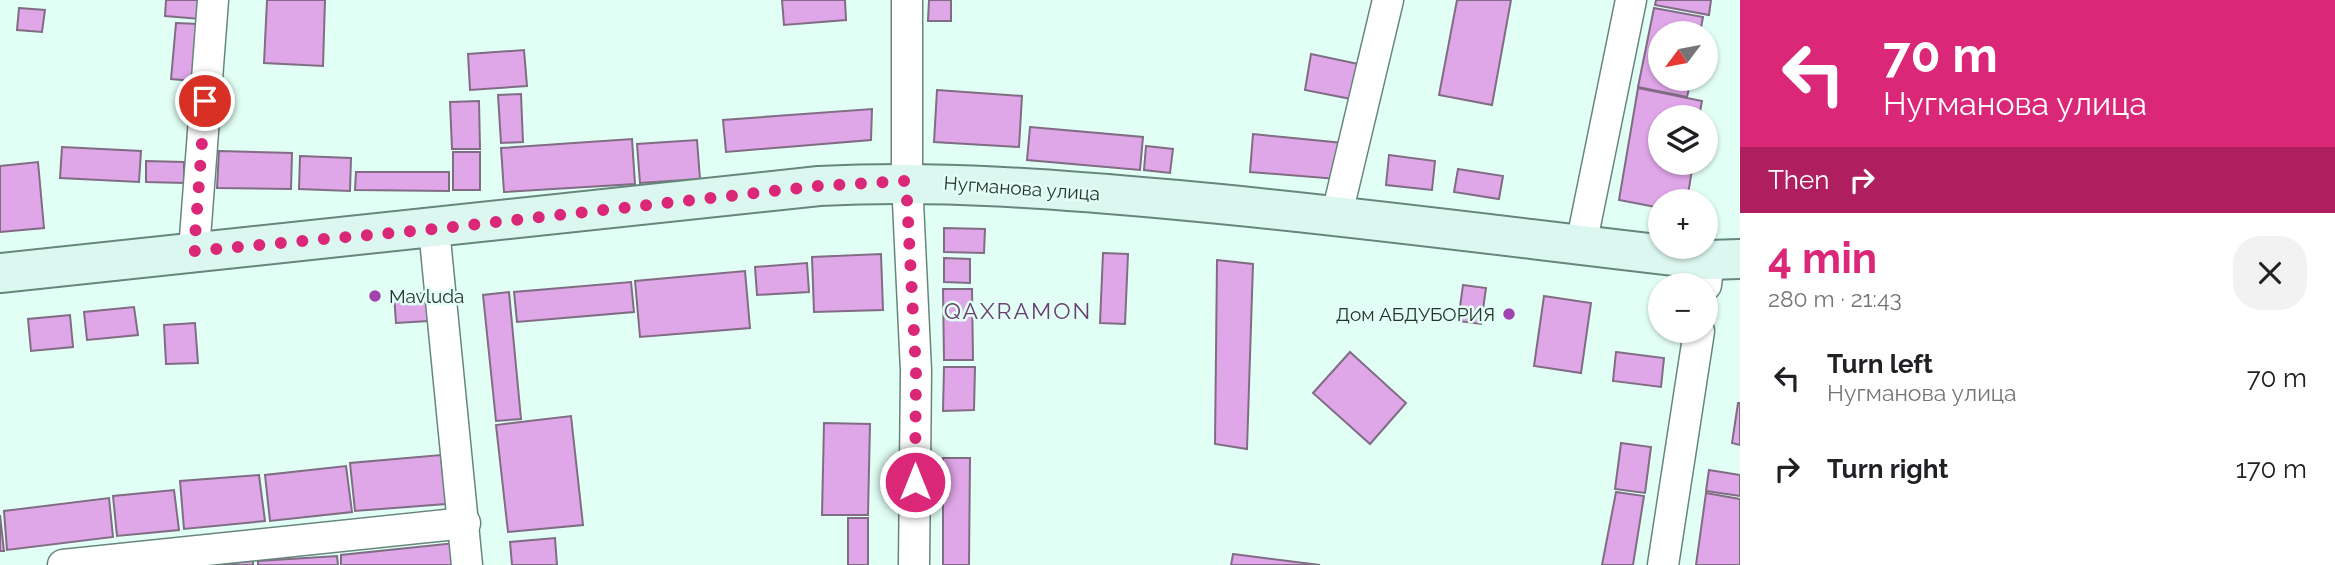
<!DOCTYPE html>
<html lang="en">
<head>
<meta charset="utf-8">
<style>
	:root { --surface:#fff; --page:#f2f2f2; --text:#202124; --muted:#757577; --accent:#db2777 }
	body { margin:0; font-family:Raleway,sans-serif; background:var(--page); color:var(--text); height:100vh; display:flex; flex-direction:column; font-size:26px; white-space:nowrap }
	* { box-sizing:border-box; margin:0 }
	p { font-size:23px; color:var(--muted) }
	.icon { flex:none; width:38px; height:38px; fill:none; stroke:currentColor; stroke-width:2; stroke-linecap:round; stroke-linejoin:round }
	.map { position:relative; flex:1; overflow:hidden }
	.side { display:flex; flex-direction:column; background:var(--surface); width:595px }
	.side>* { flex:none }
	.guide { background:#db2777; color:#fff; overflow:hidden }
	.needle { width:46px; rotate:238deg }
	.fabs { position:absolute; left:1648px; top:21px; display:grid; gap:14px }
	.fabs a { display:grid; place-items:center; width:70px; height:70px; border-radius:50%; background:var(--surface); box-shadow:0 2px 5px #0004; font-size:35px }
	.pin { position:absolute; display:grid; place-items:center; width:60px; height:60px; color:#fff; margin:-30px; border:4px solid #fff; border-radius:50%; box-shadow:0 2px 7px #0007 }
	.me { position:absolute; width:77px; margin:-38px; rotate:0deg; stroke-linejoin:round; filter:drop-shadow(0 0 5px #0008) }
	.turn { display:flex; align-items:center; gap:24px; height:147px; padding:0 28px; font-size:32px }
	.turn .icon { width:91px; height:91px; stroke-width:2.5 }
	.turn b { display:block; font-size:49px; line-height:60px }
	.then { display:flex; align-items:center; height:66px; padding:0 28px; background:#0003; gap:14px; font-size:26px }
	.round { display:grid; place-items:center; flex:none; width:74px; height:74px; border-radius:28px; background:var(--page) }
	.summary { display:flex; align-items:center; justify-content:space-between; height:119px; padding:0 28px }
	h1 { font-size:42px; font-weight:700; line-height:52px; color:var(--accent) }
	ul { padding:0; list-style:none }
	li { display:flex; align-items:center; gap:21px; height:91px; padding:0 28px }
	li div { flex:1 }
	li b { display:block; font-size:26px }
	li em { font-style:normal }
	main { display:flex; flex:1; min-height:0 }
	.map>svg:first-child { display:block }
	.building { fill:#dfa6e8; stroke:#806d83; stroke-width:2 }
	.lines { fill:none; stroke-linecap:round; stroke-linejoin:round }
	.street-casing { stroke:#66867c; stroke-width:33 }
	.secondary-casing { stroke:#66867c; stroke-width:42 }
	.street { stroke:#fff; stroke-width:30 }
	.secondary { stroke:#dbf7ef; stroke-width:38 }
	.route { stroke:#db2777; stroke-width:12; stroke-dasharray:0 21.6 }
	.poi-dot { fill:#a045af; stroke:#e2fff6; stroke-width:2.5 }
	.labels { text-anchor:middle; stroke-width:5; stroke-linejoin:round; paint-order:stroke }
	.street-label { font-size:19px; fill:#263430; stroke:#e2fff6 }
	.poi-label { font-size:19px; fill:#263430; stroke:#e2fff6; text-anchor:start }
	.quarter-label { font-size:23px; letter-spacing:2px; fill:#6c3f74; stroke:#e2fff6 }
</style>
</head>
<body>
<main>
<div class="map">
<svg width="1740" height="565" viewBox="0 0 1740 565">
	<rect width="100%" height="100%" fill="#e2fff6"/>
	<g class="building">
		<polygon points="166,0 202,0 200,19 165,16"/>
		<polygon points="267,0 325,0 323,66 264,63"/>
		<polygon points="782,0 845,0 846,20 784,25"/>
		<polygon points="929,0 951,0 951,21 928,21"/>
		<polygon points="1457,0 1511,0 1492,105 1439,95"/>
		<polygon points="1656,0 1711,0 1709,15 1655,5"/>
		<polygon points="19,8 45,10 42,32 17,30"/>
		<polygon points="1654,8 1703,17 1700,33 1661,33 1661,79 1691,79 1687,97 1638,87"/>
		<polygon points="176,23 199,24 194,81 171,79"/>
		<polygon points="524,50 527,86 470,90 468,54"/>
		<polygon points="1311,54 1363,65 1356,100 1305,90"/>
		<polygon points="1638,88 1702,101 1699,117 1661,117 1661,163 1693,163 1687,201 1661,201 1661,208 1619,200"/>
		<polygon points="937,90 1022,96 1019,147 934,142"/>
		<polygon points="521,94 523,142 501,143 498,95"/>
		<polygon points="479,101 480,149 452,149 450,102"/>
		<polygon points="872,109 871,140 726,152 723,120"/>
		<polygon points="1030,127 1143,137 1140,170 1027,160"/>
		<polygon points="1253,134 1343,143 1337,179 1250,172"/>
		<polygon points="632,139 635,184 504,192 501,148"/>
		<polygon points="697,140 700,179 640,183 637,144"/>
		<polygon points="1146,146 1173,149 1170,173 1144,170"/>
		<polygon points="62,147 141,151 139,182 60,178"/>
		<polygon points="219,151 292,153 291,189 217,188"/>
		<rect x="453" y="152" width="27" height="38"/>
		<polygon points="1389,155 1435,161 1432,190 1386,185"/>
		<polygon points="300,156 351,158 350,191 299,189"/>
		<polygon points="146,161 184,162 184,183 146,182"/>
		<polygon points="38,162 44,228 0,232 0,166"/>
		<polygon points="1458,169 1503,176 1499,199 1454,192"/>
		<polygon points="356,172 449,172 449,191 355,190"/>
		<polygon points="944,228 985,229 984,253 944,252"/>
		<polygon points="1103,253 1128,254 1125,324 1100,323"/>
		<polygon points="881,254 883,310 814,312 812,257"/>
		<polygon points="944,258 970,259 970,283 944,282"/>
		<polygon points="1217,260 1253,264 1247,449 1215,444"/>
		<polygon points="807,263 809,292 757,295 755,267"/>
		<polygon points="745,271 750,328 640,337 635,281"/>
		<polygon points="631,282 634,312 517,322 514,292"/>
		<polygon points="1463,285 1486,288 1481,324 1458,321"/>
		<polygon points="943,289 972,289 973,360 944,360"/>
		<polygon points="509,292 521,419 496,421 483,295"/>
		<polygon points="427,293 429,321 396,323 394,295"/>
		<polygon points="1544,296 1591,303 1581,373 1534,366"/>
		<polygon points="134,307 138,335 87,340 84,312"/>
		<polygon points="70,315 73,347 31,351 28,319"/>
		<polygon points="195,323 198,363 166,364 164,325"/>
		<polygon points="1350,352 1406,403 1370,444 1313,393"/>
		<polygon points="1616,352 1664,358 1661,387 1613,381"/>
		<polygon points="944,367 975,367 974,410 943,411"/>
		<polygon points="1738,403 1740,403 1740,445 1732,443"/>
		<polygon points="571,416 583,525 508,532 496,425"/>
		<polygon points="824,423 870,424 868,515 822,515"/>
		<polygon points="1621,443 1651,447 1645,493 1615,489"/>
		<polygon points="441,455 446,504 355,511 350,463"/>
		<polygon points="943,458 970,458 969,565 943,565"/>
		<polygon points="346,466 352,512 270,521 265,475"/>
		<polygon points="1709,470 1740,475 1740,496 1706,491"/>
		<polygon points="259,475 265,521 184,529 180,481"/>
		<polygon points="174,490 179,530 117,536 113,496"/>
		<polygon points="1616,492 1644,496 1633,565 1602,565"/>
		<polygon points="1706,493 1740,499 1740,565 1696,565"/>
		<polygon points="109,498 113,537 7,550 4,511"/>
		<polygon points="0,515 4,551 0,551"/>
		<rect x="848" y="518" width="20" height="47"/>
		<polygon points="555,538 557,565 512,565 510,542"/>
		<polygon points="455,543 456,565 341,565 341,555"/>
		<polygon points="1233,554 1320,565 1231,565"/>
		<polygon points="337,556 338,565 258,565 258,561"/>
		<polygon points="253,561 253,565 210,565"/>
	</g>
	<g class="lines">
		<g class="street-casing">
			<g id="street">
				<polyline points="907,0 907,181 916,371 914,565"/>
				<polyline points="1337,214 1388,0"/>
				<polyline points="434,229 467,565"/>
				<polyline points="1581,245 1631,0"/>
				<polyline points="194,251 213,0"/>
				<polyline points="1706,285 1709,260"/>
				<polyline points="63,565 465,523"/>
				<polyline points="1663,565 1699,331"/>
			</g>
		</g>
		<g class="secondary-casing">
			<path id="secondary" d="M 0,273 L 819,186 C 943,180 1054,189 1178,200 C 1356,216 1532,240 1709,260 L 1740,259"/>
		</g>
		<use href="#street" class="street"/>
		<use href="#secondary" class="secondary"/>
	</g>
	<g class="lines">
		<polyline class="route" points="205,101 194,251 434,229 818,186 906,181 916,371 915,482"/>
	</g>
	<g class="poi-dot">
		<circle cx="375" cy="296" r="7"/>
		<circle cx="1509" cy="314" r="7"/>
	</g>
	<g class="labels">
		<g class="street-label">
			<text transform="translate(1022 188) rotate(4)" y="7">Нугманова улица</text>
		</g>
		<g class="poi-label">
			<text x="389" y="303">Mavluda</text>
			<text x="1495" y="321" text-anchor="end">Дом АБДУБОРИЯ</text>
		</g>
		<g class="quarter-label">
			<text x="1018" y="319">QAXRAMON</text>
		</g>
	</g>
</svg>
<div class="fabs">
<a><svg class="needle" viewBox="-14 -14 28 28"><path d="M0-13l5 13h-10z" fill="#e53935"/><path d="M0 13l5-13h-10z" fill="#757577"/></svg></a>
<a><svg class="icon" aria-label="layers" viewBox="0 0 24 24"><path d="M12 4l9 5-9 5-9-5zM3 14l9 5 9-5"/></svg></a>
<a>+</a>
<a>−</a>
</div>
<div class="pin" style="left:205px;top:101px;background:#d93025"><svg class="icon" aria-label="arrive" viewBox="0 0 24 24"><path d="M6 21V4h12l-3 4 3 4H6"/></svg></div>
<svg class="me" style="left:915px;top:482px" viewBox="-20 -20 40 40"><circle r="17" fill="#db2777" stroke="#fff" stroke-width="3"/><path d="M0-11L8 9 0 5-8 9z" fill="#fff"/></svg>
</div>
<section class="side">
<div class="guide">
<div class="turn"><svg class="icon" aria-label="left" viewBox="0 0 24 24"><path d="M17 20v-9H6M10 6l-5 5 5 5"/></svg><div><b>70 m</b>Нугманова улица</div></div>
<div class="then">Then<svg class="icon" aria-label="right" viewBox="0 0 24 24"><path d="M7 20v-9h11M14 6l5 5-5 5"/></svg></div>
</div>
<div class="summary"><div><h1>4 min</h1><p>280 m · 21:43</p></div><a class="round"><svg class="icon" aria-label="close" viewBox="0 0 24 24"><path d="M6 6l12 12M18 6L6 18"/></svg></a></div>
<ul>
<li><svg class="icon" aria-label="left" viewBox="0 0 24 24"><path d="M17 20v-9H6M10 6l-5 5 5 5"/></svg><div><b>Turn left</b><p>Нугманова улица</p></div><em>70 m</em></li>
<li><svg class="icon" aria-label="right" viewBox="0 0 24 24"><path d="M7 20v-9h11M14 6l5 5-5 5"/></svg><div><b>Turn right</b></div><em>170 m</em></li>
</ul>
</section>
</main>
</body>
</html>
